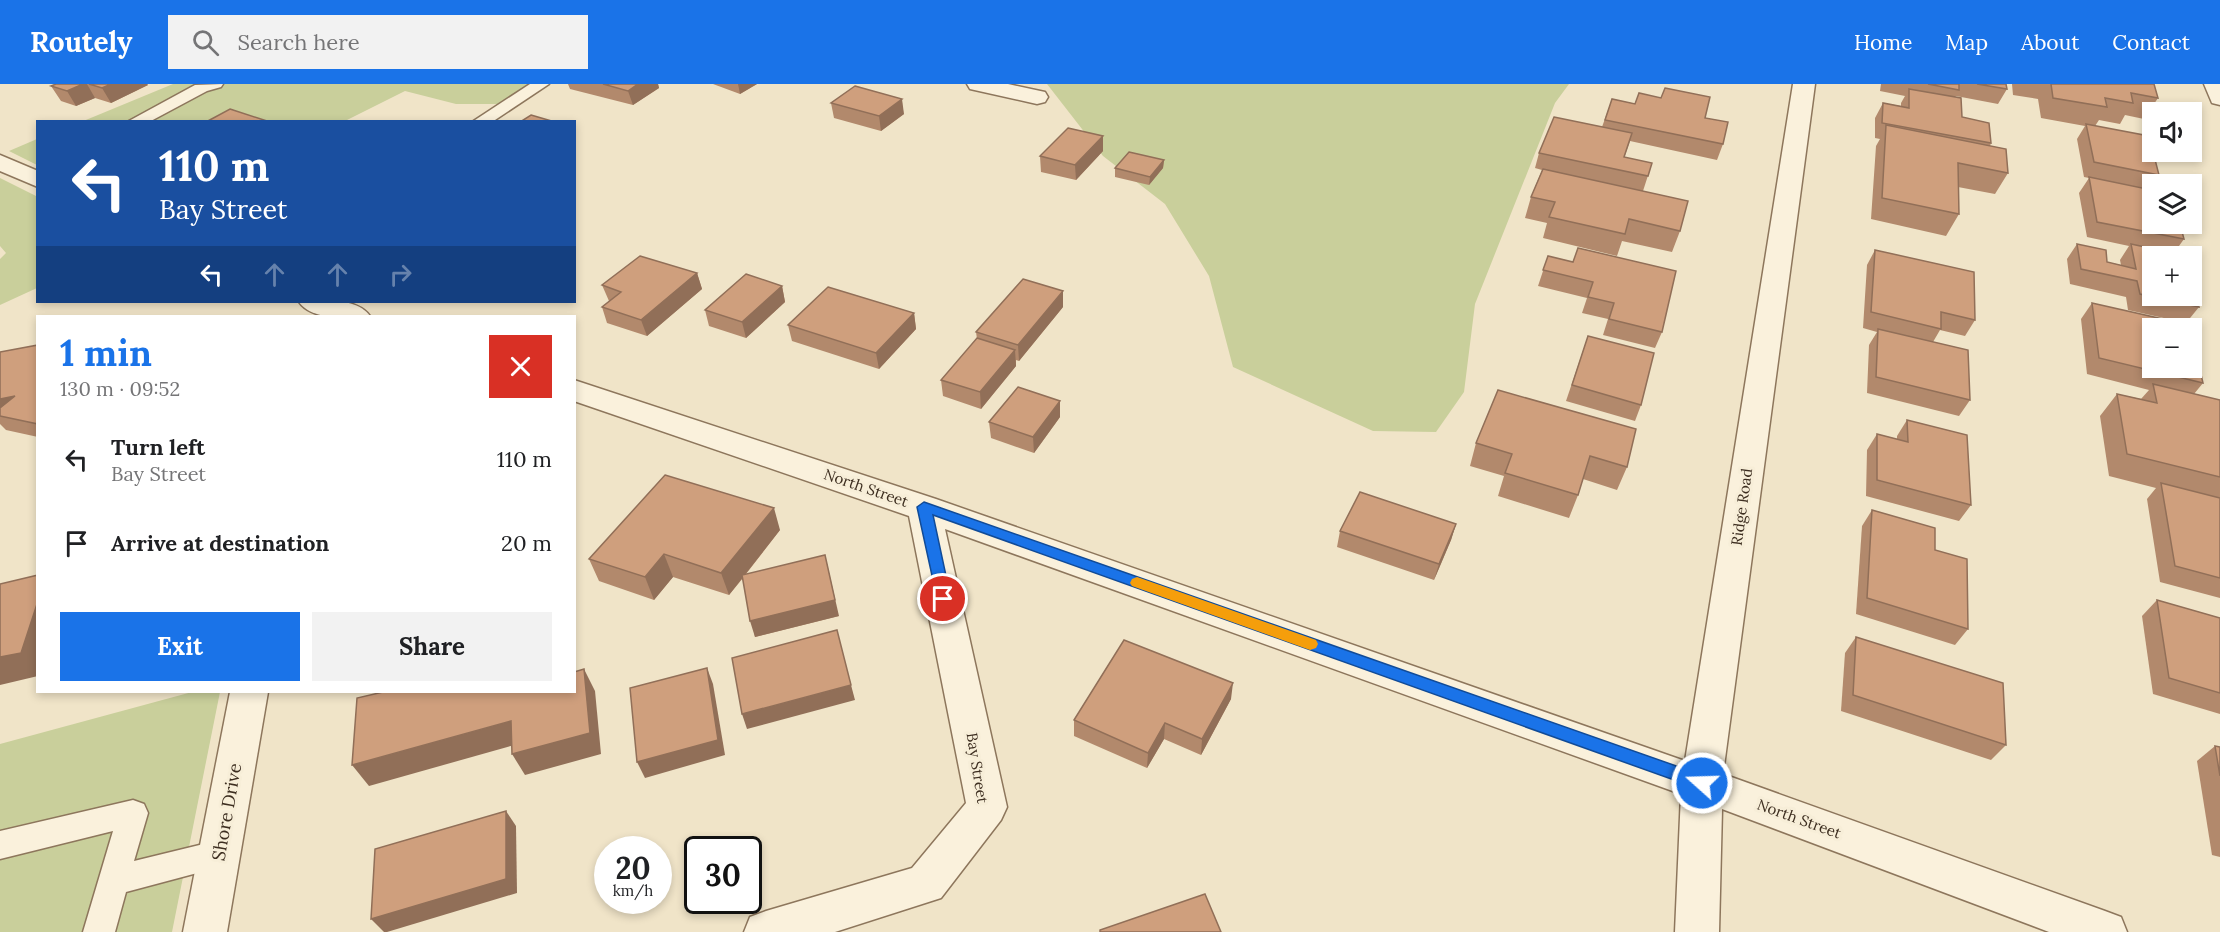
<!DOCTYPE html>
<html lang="en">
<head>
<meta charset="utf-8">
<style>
	:root { --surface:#fff; --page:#f2f2f2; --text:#202124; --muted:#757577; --accent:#1a73e8 }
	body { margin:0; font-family:Lora,serif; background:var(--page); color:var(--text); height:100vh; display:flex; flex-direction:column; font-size:22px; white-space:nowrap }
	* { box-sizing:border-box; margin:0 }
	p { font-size:20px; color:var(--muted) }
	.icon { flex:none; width:33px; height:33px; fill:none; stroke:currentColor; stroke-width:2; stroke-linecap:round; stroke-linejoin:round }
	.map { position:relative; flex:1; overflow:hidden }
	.side { position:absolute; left:36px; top:231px; width:540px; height:378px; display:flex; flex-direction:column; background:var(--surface); border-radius:0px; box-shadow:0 3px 9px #0003 }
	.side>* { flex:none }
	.hud { position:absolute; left:36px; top:36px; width:540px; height:183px; border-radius:0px; box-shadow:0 3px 9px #0003; background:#1a4fa0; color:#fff; overflow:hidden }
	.controls { position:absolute; left:2142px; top:18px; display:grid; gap:12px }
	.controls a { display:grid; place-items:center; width:60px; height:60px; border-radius:0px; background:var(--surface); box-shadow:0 3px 9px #0003; font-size:30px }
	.speed { position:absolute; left:594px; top:752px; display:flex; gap:12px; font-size:30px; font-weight:700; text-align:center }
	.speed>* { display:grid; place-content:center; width:78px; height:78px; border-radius:50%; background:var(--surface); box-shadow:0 3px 9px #0003; line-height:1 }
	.speed small { font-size:15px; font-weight:400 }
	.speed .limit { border:3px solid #111; border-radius:9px; background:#fff; color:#111 }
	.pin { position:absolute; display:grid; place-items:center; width:51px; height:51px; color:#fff; margin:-26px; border:3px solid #fff; border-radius:50%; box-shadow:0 2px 6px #0007 }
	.me { position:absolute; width:66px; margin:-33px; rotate:290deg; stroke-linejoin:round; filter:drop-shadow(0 0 4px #0008) }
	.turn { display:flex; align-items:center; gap:21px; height:126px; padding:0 24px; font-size:27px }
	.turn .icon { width:78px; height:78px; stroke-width:2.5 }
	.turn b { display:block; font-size:42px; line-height:51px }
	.lanes { display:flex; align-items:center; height:57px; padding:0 24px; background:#0003; justify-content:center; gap:30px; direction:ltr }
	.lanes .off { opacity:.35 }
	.round { display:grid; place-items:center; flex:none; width:63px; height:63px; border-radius:0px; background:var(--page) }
	.overview { display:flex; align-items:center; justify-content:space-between; height:102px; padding:0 24px }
	h1 { font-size:36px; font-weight:700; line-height:45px; color:var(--accent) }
	.primary-button { display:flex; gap:12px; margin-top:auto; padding:12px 24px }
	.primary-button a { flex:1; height:69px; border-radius:0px; background:var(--accent); color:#fff; font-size:24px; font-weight:700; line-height:69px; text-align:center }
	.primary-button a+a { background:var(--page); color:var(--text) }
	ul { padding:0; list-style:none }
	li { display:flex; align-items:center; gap:18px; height:84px; padding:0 24px }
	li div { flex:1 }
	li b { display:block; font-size:22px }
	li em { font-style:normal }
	header { display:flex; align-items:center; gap:36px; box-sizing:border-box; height:84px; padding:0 30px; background:var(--accent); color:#fff }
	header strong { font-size:28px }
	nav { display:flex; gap:33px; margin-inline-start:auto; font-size:21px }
	.search { width:420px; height:54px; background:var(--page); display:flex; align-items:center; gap:15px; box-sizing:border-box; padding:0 21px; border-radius:0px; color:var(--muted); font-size:22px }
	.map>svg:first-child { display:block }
	.green { fill:#c9cf9b }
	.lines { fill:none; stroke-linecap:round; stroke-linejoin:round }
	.service-casing { stroke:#8d765c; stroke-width:3 }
	.minor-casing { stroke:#8d765c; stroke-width:3 }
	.service { fill:#faf1dc; fill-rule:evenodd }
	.minor { fill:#faf1dc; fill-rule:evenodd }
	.wall { fill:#b2896c }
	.shaded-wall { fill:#916f58 }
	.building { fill:#cf9f7d; stroke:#916f58; stroke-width:1.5 }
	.route { fill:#1a73e8; stroke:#114b97; stroke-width:1.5 }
	.slow { fill:#f59e0b }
	.labels { text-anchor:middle; stroke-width:6; stroke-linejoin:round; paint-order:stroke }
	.street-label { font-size:15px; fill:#3d2e20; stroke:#f7eed8 }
	.near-street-label { font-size:18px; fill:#3d2e20; stroke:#f7eed8 }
</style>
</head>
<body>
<header>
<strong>Routely</strong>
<div class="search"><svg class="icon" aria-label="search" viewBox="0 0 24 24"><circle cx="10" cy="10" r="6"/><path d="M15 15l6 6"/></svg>Search here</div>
<nav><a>Home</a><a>Map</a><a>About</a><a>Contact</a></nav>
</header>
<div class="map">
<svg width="2220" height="848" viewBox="0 0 2220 848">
	<rect width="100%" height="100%" fill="#f0e4c8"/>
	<g class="green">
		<polygon points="173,0 532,0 501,20 456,20 405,7 345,37 81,38"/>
		<polygon points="1047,0 1569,0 1555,19 1475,220 1464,308 1436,348 1373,347 1233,283 1209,192 1165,120 1103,72"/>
		<polygon points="37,55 37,81 9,67"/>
		<polygon points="0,94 38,113 37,204 0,221 0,175 6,169 0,162"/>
		<polygon points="192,608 220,608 172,848 0,848 0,660"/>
	</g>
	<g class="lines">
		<g class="service-casing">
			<g id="service">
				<polygon points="223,0 221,3 207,7 149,38 127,38 195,1"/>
				<polygon points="530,0 549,0 492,38 472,38"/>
				<polygon points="133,716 144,720 148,729 134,777 220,756 231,760 235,770 231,780 126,808 115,848 83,848 113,747 0,775 0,747"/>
			</g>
		</g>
		<g class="minor-casing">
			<g id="minor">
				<polygon points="967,0 1008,0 1045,8 1048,13 1045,18 1037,20 970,5"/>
				<polygon points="1793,0 1815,0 1723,690 2105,827 2121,833 2127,848 2049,848 1722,725 1719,848 1675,848 1681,710 945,445 1007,723 1001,736 941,814 835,848 744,848 750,833 766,827 912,784 966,719 909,432 574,317 574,296 936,415 1685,677"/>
				<polygon points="2204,0 2220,0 2220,21 2212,19"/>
				<polygon points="0,71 38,87 38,103 0,87"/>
				<path d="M 299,218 C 319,216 357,213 370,232 C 350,234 312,237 299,218 Z"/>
				<polygon points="230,608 268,608 227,848 183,848"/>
			</g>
		</g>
		<use href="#service" class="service"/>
		<use href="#minor" class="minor"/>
	</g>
	<g class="wall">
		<polygon points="56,0 147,0 148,1 111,19 95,14 76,22 61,17 51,2"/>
		<polygon points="568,0 658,0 659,4 633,21 570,5"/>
		<polygon points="713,0 757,0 740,10"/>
		<polygon points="1881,0 2006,0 2007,5 1998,20 1956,12 1955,13 1962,33 1991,59 1990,62 2008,89 1995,110 1958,103 1959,130 1946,152 1871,135 1876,62 1880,55 1875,54 1875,34 1883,19 1901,22 1901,19 1905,12 1880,7"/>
		<polygon points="2012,0 2154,0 2158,14 2144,35 2125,31 2120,40 2099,36 2095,42 2159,91 2149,105 2184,155 2174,169 2199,223 2186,239 2128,226 2126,213 2070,200 2067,175 2077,160 2107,178 2121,181 2120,176 2129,162 2087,153 2079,109 2089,94 2084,93 2077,55 2085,42 2041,34 2038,15 2013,11"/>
		<polygon points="1612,15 1705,34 1723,60 1717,76 1630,57 1624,74 1652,79 1643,107 1680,147 1672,168 1622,157 1617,172 1543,154 1547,139 1525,134 1531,113 1542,86 1535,84 1539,69 1602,43"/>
		<polygon points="831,19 904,30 881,47 834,34"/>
		<polygon points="1103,52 1103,67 1076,96 1041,88 1040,72"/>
		<polygon points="1164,76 1163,84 1149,101 1115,93 1115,84"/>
		<polygon points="1875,166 1975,236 1965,252 1940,246 1933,258 1970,316 1959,332 1867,309 1869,261 1877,248 1863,244 1867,181"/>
		<polygon points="1548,172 1573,178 1662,248 1655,264 1603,251 1608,235 1582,229 1587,214 1538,202"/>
		<polygon points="697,189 702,205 647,252 607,239 602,223 609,217 602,201"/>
		<polygon points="782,202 785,218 746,254 709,242 705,226"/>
		<polygon points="2092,219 2203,299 2194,310 2220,316 2220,514 2160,498 2147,415 2156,404 2109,392 2100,332 2117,310 2141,315 2149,306 2087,290 2081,235"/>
		<polygon points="1063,223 1019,277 1016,276 1016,282 981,325 943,312 941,296 977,255 976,248"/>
		<polygon points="914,229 916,245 879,285 792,257 788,241"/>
		<polygon points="1588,252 1641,321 1635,337 1566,317"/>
		<polygon points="38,261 38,353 6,346 0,340 0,269"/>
		<polygon points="1498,306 1627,383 1617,406 1583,395 1578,411 1569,434 1498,412 1504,392 1470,382 1476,359"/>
		<polygon points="1060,333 1034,369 991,354 989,338"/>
		<polygon points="1907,336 1971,421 1959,437 1866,412 1867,366 1877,350 1897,355 1897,352"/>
		<polygon points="1872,426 1935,466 1968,545 1955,561 1856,530 1862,442"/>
		<polygon points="1456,440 1451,456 1434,496 1337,463 1340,447"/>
		<polygon points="780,446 746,490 839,532 755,553 743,494 729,511 673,493 654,516 599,497 589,475"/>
		<polygon points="2157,516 2220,534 2220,630 2153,610 2142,532"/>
		<polygon points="1856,553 2006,661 1991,676 1841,627 1845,569"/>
		<polygon points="1231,615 1201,671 1164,655 1147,684 1074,652 1074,636"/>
		<polygon points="2215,662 2220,663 2220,773 2212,771 2197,677"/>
	</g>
	<g class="shaded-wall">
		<polygon points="83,0 87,0 95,14 76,22 67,7"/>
		<polygon points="111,0 147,0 148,1 111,19 102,4"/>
		<polygon points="638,0 658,0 659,4 633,21 628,7"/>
		<polygon points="738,0 757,0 740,10"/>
		<polygon points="902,15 904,30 881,47 879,32"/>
		<polygon points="1103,52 1103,67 1076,96 1075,81"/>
		<polygon points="1164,76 1163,84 1149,101 1150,93"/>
		<polygon points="697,189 702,205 647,252 641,236"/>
		<polygon points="782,202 785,218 746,254 742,238"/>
		<polygon points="1063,207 1063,223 1019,277 1018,261"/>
		<polygon points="914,229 916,245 879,285 876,269"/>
		<polygon points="1015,266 1016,282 981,325 980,308"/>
		<polygon points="15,312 0,332 0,315"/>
		<polygon points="1060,317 1060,333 1034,369 1033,353"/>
		<polygon points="774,424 780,446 729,511 721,489"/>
		<polygon points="1456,440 1451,456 1434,496 1439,480"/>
		<polygon points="664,470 673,493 654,516 645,493"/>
		<polygon points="825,471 839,532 755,553 750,537"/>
		<polygon points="38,517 38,592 0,601 0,573"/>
		<polygon points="707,584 713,600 725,671 645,694 637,678"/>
		<polygon points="584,585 595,607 601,670 525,691 512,670"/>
		<polygon points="1233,599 1231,615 1201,671 1202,655"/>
		<polygon points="851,601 855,616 747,645 742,630"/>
		<polygon points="511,637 525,658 369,702 352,681"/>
		<polygon points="1165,639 1164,655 1147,684 1148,669"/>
		<polygon points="506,727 516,742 517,809 387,848 384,848 371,835"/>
	</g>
	<g class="building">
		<polygon points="56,0 83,0 67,7 51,2"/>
		<polygon points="89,0 111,0 102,4"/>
		<polygon points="603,0 638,0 628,7"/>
		<polygon points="1928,0 1959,0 1959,6"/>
		<polygon points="1977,0 2006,0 2007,5"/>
		<polygon points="2051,0 2154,0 2158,14 2131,9 2133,19 2105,14 2107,23 2053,14"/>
		<polygon points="855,2 902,15 879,32 831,19"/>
		<polygon points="1665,4 1710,13 1705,34 1728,38 1723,60 1605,36 1612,15 1635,20 1639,9 1661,14"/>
		<polygon points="1909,5 1961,14 1962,33 1989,39 1991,59 1882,39 1883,19 1909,24"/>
		<polygon points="230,25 270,38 206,38"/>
		<polygon points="531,31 555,38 520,38"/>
		<polygon points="1554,33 1632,49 1624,73 1652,79 1648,92 1539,69"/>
		<polygon points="2086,40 2149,52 2159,91 2094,78"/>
		<polygon points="1886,41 2006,65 2008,89 1958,79 1959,130 1882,114"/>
		<polygon points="1068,44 1103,52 1075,81 1040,72"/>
		<polygon points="1129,68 1164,76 1150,93 1115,84"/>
		<polygon points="1543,85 1688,117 1680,147 1629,135 1625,150 1549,133 1555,118 1531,113"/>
		<polygon points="2089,93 2152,106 2152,140 2180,140 2184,155 2097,138"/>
		<polygon points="2077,160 2106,166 2107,178 2136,185 2131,160 2187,172 2152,172 2152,212 2192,212 2192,191 2199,223 2140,210 2137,197 2081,185"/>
		<polygon points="1578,164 1676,187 1662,248 1609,235 1614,219 1588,213 1593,198 1543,186 1548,172 1573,178"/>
		<polygon points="1875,166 1974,188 1975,236 1941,228 1941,245 1871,228"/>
		<polygon points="640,172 697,189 641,236 602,223 621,208 602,201"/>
		<polygon points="746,190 782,202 742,238 705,226"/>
		<polygon points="1023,195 1063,207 1018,261 976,248"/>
		<polygon points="828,203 914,229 876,269 788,241"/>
		<polygon points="2092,219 2189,241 2190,244 2152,244 2152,284 2192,284 2192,252 2203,299 2099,274"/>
		<polygon points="1878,245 1968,266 1970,316 1876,293"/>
		<polygon points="1588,252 1654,269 1641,321 1572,301"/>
		<polygon points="977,254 1015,266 980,308 941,296"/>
		<polygon points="38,261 38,340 0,332 0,324 15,312 0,315 0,268"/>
		<polygon points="2153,300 2220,316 2220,393 2127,370 2117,310 2157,319"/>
		<polygon points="1018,303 1060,317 1033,353 989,338"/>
		<polygon points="1498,306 1636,345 1627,383 1590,372 1578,411 1505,389 1512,370 1476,359"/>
		<polygon points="1907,336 1967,351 1971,421 1877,396 1877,350 1908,358"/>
		<polygon points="665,391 774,424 721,489 664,470 645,493 589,475"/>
		<polygon points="2161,399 2220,414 2220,494 2175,482"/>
		<polygon points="1360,408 1456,440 1439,480 1340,447"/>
		<polygon points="1872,426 1935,444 1935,466 1967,475 1968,545 1867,514"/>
		<polygon points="825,471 835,516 750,537 742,491"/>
		<polygon points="38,491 38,517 21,569 0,573 0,500"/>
		<polygon points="2157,516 2220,534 2220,609 2169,594"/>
		<polygon points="837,546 851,601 742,630 732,574"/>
		<polygon points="1856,553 2003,599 2006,661 1853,611"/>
		<polygon points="1124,556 1233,599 1202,655 1165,639 1148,669 1074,636"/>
		<polygon points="707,584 718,656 637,678 630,604"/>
		<polygon points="584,585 590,649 512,670 511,637 352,681 357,614 383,608 574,608 574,588"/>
		<polygon points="2215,662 2220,663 2220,692"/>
		<polygon points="506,727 506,795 371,835 375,765"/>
		<polygon points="1205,810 1221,848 1100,848 1100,846"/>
	</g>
	<polygon class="route" points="924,418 1702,691 1708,694 1710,699 1708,704 1702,706 933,431 951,515 948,519 938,519 917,423"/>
	<polygon class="slow" points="1137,493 1316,556 1318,560 1316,564 1310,566 1132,502 1130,499 1132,495"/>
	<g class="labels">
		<g class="street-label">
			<text transform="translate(866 404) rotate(19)" y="5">North Street</text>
			<text transform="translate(1742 423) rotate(-82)" y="5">Ridge Road</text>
			<text transform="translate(977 684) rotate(81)" y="5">Bay Street</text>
			<text transform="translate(1799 735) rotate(20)" y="5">North Street</text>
		</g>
		<g class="near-street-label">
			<text transform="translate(227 728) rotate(-80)" y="6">Shore Drive</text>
		</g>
	</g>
</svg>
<div class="controls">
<a><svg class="icon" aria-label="sound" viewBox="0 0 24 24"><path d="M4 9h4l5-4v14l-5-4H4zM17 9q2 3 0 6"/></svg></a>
<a><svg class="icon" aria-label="layers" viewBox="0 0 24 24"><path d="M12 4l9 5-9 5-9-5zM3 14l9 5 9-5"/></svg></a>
<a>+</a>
<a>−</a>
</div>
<div class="speed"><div>20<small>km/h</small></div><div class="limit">30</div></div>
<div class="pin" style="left:943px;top:515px;background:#d93025"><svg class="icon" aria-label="arrive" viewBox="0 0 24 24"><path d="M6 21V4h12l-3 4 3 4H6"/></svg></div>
<svg class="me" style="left:1702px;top:699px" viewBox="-20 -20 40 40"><circle r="17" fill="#1a73e8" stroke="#fff" stroke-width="3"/><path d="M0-11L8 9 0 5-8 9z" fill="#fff"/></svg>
<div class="hud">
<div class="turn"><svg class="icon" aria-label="left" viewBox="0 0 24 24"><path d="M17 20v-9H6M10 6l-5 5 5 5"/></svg><div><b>110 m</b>Bay Street</div></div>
<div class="lanes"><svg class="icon" aria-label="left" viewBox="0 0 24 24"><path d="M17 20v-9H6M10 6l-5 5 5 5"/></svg><svg class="icon off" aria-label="ahead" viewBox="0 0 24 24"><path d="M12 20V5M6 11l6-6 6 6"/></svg><svg class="icon off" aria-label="ahead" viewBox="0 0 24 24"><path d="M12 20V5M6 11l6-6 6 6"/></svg><svg class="icon off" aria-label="right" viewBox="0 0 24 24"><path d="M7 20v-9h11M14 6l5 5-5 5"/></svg></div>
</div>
<section class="side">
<div class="overview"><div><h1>1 min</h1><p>130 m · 09:52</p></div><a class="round" style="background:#d93025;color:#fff"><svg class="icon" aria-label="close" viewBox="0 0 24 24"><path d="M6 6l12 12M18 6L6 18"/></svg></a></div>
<ul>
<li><svg class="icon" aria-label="left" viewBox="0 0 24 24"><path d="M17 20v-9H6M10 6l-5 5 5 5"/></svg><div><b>Turn left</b><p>Bay Street</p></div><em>110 m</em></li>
<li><svg class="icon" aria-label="arrive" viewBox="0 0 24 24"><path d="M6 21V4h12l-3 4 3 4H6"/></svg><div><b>Arrive at destination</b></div><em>20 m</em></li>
</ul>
<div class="primary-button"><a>Exit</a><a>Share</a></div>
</section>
</div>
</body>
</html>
